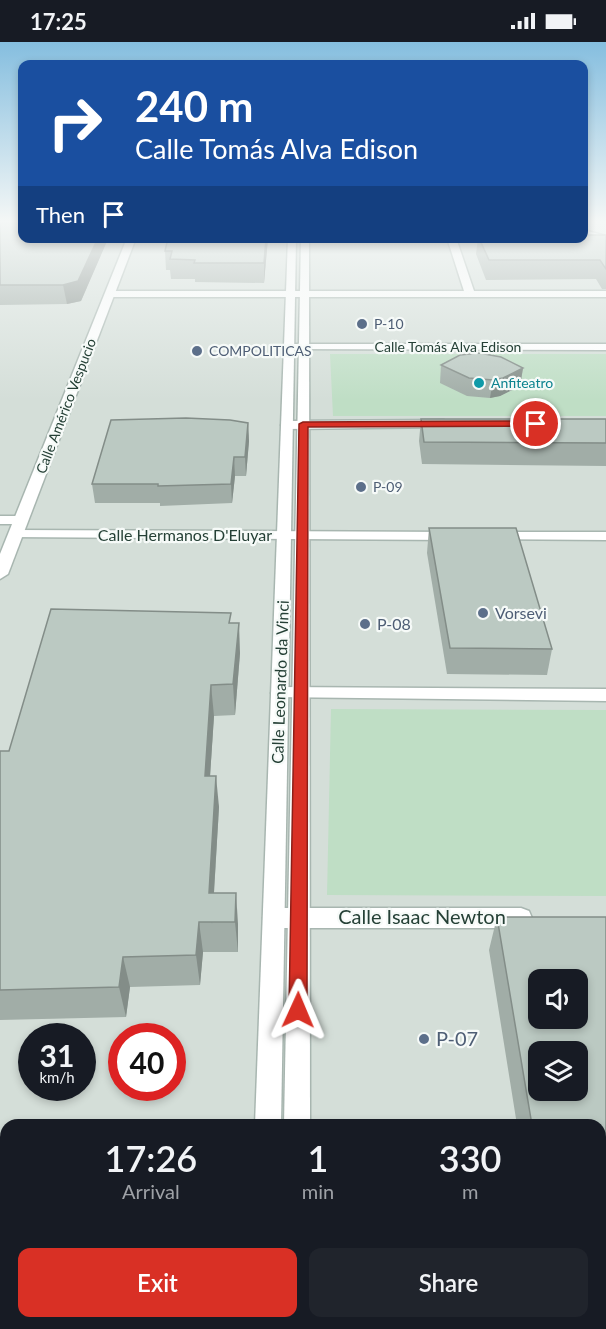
<!DOCTYPE html>
<html lang="en">
<head>
<meta charset="utf-8">
<style>
	:root { --surface:#171b24; --page:#20242c; --text:#f1f3f6; --muted:#9ea1a6; --accent:#d93025 }
	body { margin:0; font-family:Lato,sans-serif; background:var(--page); color:var(--text); height:100vh; display:flex; flex-direction:column; font-size:22px; white-space:nowrap }
	* { box-sizing:border-box; margin:0 }
	p { font-size:20px; color:var(--muted) }
	.icon { flex:none; width:33px; height:33px; fill:none; stroke:currentColor; stroke-width:2; stroke-linecap:round; stroke-linejoin:round }
	.map { position:relative; flex:1; overflow:hidden }
	.panel { position:absolute; left:0px; top:1077px; width:606px; height:210px; display:flex; flex-direction:column; background:var(--surface); border-radius:18px 18px 0 0; box-shadow:0 3px 9px #0003 }
	.panel>* { flex:none }
	.guide { position:absolute; left:18px; top:18px; width:570px; height:183px; border-radius:12px; box-shadow:0 3px 9px #0003; background:#1a4fa0; color:#fff; overflow:hidden }
	.controls { position:absolute; left:528px; top:927px; display:grid; gap:12px }
	.controls a { display:grid; place-items:center; width:60px; height:60px; border-radius:12px; background:var(--surface); box-shadow:0 3px 9px #0003; font-size:30px }
	.speed { position:absolute; left:18px; top:981px; display:flex; gap:12px; font-size:30px; font-weight:700; text-align:center }
	.speed>* { display:grid; place-content:center; width:78px; height:78px; border-radius:50%; background:var(--surface); box-shadow:0 3px 9px #0003; line-height:1 }
	.speed small { font-size:15px; font-weight:400 }
	.speed .limit { border:9px solid #d22; background:#fff; color:#111 }
	.pin { position:absolute; display:grid; place-items:center; width:51px; height:51px; color:#fff; margin:-26px; border:3px solid #fff; border-radius:50%; box-shadow:0 2px 6px #0007 }
	.me { position:absolute; width:66px; margin:-33px; rotate:1deg; stroke-linejoin:round; filter:drop-shadow(0 0 4px #0008) }
	.turn { display:flex; align-items:center; gap:21px; height:126px; padding:0 18px; font-size:27px }
	.turn .icon { width:78px; height:78px; stroke-width:2.5 }
	.turn b { display:block; font-size:42px; line-height:51px }
	.then { display:flex; align-items:center; height:57px; padding:0 18px; background:#0003; gap:12px; font-size:22px }
	.eta { display:flex; justify-content:space-evenly; align-items:center; height:102px; text-align:center }
	.eta b { font-size:36px; font-weight:600; line-height:42px }
	.button { display:flex; gap:12px; margin-top:auto; padding:12px 18px }
	.button a { flex:1; height:69px; border-radius:12px; background:var(--accent); color:#fff; font-size:24px; font-weight:600; line-height:69px; text-align:center }
	.button a+a { background:var(--page); color:var(--text) }
	.status { display:flex; justify-content:space-between; align-items:center; height:42px; padding:0 30px; background:var(--surface); direction:ltr }
	.status svg { height:16px; fill:currentColor }
	.map>svg:first-child { display:block }
	.built { fill:#d4ded8; fill-rule:evenodd }
	.green { fill:#bfdec5 }
	.lines { fill:none; stroke-linecap:round; stroke-linejoin:round }
	.minor-casing { stroke:#a8b6b0; stroke-width:3 }
	.tertiary-casing { stroke:#a8b6b0; stroke-width:3 }
	.minor { fill:#fff; fill-rule:evenodd }
	.tertiary { fill:#fff; fill-rule:evenodd }
	.wall { fill:#a1ada7 }
	.shaded-wall { fill:#838d88 }
	.building { fill:#bbc9c2; stroke:#838d88; stroke-width:1.5; fill-rule:evenodd }
	.route { fill:#d93025; stroke:#8d1f18; stroke-width:1.5 }
	.service-dot { fill:#5c6f8a; stroke:#f6faf8; stroke-width:2 }
	.culture-dot { fill:#0f9aa8; stroke:#f6faf8; stroke-width:2 }
	.labels { text-anchor:middle; stroke-width:4.5; stroke-linejoin:round; paint-order:stroke }
	.far-service-label { font-size:14px; fill:#4e5e75; stroke:#f6faf8; text-anchor:start }
	.far-street-label { font-size:14px; fill:#254036; stroke:#f6faf8 }
	.far-culture-label { font-size:14px; fill:#0d838f; stroke:#f6faf8; text-anchor:start }
	.street-label { font-size:16px; fill:#254036; stroke:#f6faf8 }
	.service-label { font-size:16px; fill:#4e5e75; stroke:#f6faf8; text-anchor:start }
	.near-street-label { font-size:20px; fill:#254036; stroke:#f6faf8 }
	.near-service-label { font-size:20px; fill:#4e5e75; stroke:#f6faf8; text-anchor:start }
</style>
</head>
<body>
<div class="status"><b>17:25</b><svg viewBox="0 0 49 12"><path d="M0 12V9h3v3zM5 12V6h3v6zM10 12V3h3v9zM15 12V0h3v12zM26 1h20v11H26zM47 4h2v5h-2z"/></svg></div>
<div class="map">
<svg width="606" height="1287" viewBox="0 0 606 1287">
	<rect width="100%" height="100%" fill="#e6eeea"/>
	<path class="built" d="M 0,178 L 22,196 L 584,196 L 584,187 L 606,193 L 606,1287 L 0,1287 ZM 538,938 L 578,938 L 578,976 L 538,976 ZM 32,994 L 82,994 L 82,1046 L 32,1046 ZM 122,994 L 172,994 L 172,1046 L 122,1046 ZM 538,1010 L 578,1010 L 578,1048 L 538,1048 ZM 6,1083 L 600,1083 L 600,1281 L 6,1281 Z"/>
	<g class="green">
		<polygon points="330,312 606,312 606,374 333,374"/>
		<polygon points="331,667 606,668 606,854 327,853"/>
	</g>
	<g class="lines">
		<g class="minor-casing">
			<g id="minor">
				<polygon points="584,188 606,194 606,200 584,194"/>
				<polygon points="447,196 456,196 474,249 606,249 606,255 110,255 105,252 110,249 464,249"/>
				<polygon points="289,302 606,302 606,308 285,307 285,303"/>
				<polygon points="444,378 450,382 448,385 287,387 281,383 287,379"/>
				<polygon points="0,474 21,474 28,478 21,482 0,482"/>
				<polygon points="16,488 452,490 459,494 452,498 11,495 9,492"/>
				<polygon points="494,490 606,490 606,498 489,497 487,494"/>
				<polygon points="280,645 606,647 606,659 274,655 271,651 274,647"/>
				<polygon points="274,866 521,866 529,869 532,876 529,883 521,886 274,886 266,883 263,876 266,869"/>
			</g>
		</g>
		<g class="tertiary-casing">
			<g id="tertiary">
				<polygon points="127,196 136,196 8,532 0,537 0,512"/>
				<polygon points="288,196 296,196 281,1083 255,1083"/>
				<polygon points="301,196 309,196 310,1083 284,1083"/>
				<polygon points="247,1281 277,1281 278,1287 279,1281 309,1281 309,1287 246,1287"/>
			</g>
		</g>
		<use href="#minor" class="minor"/>
		<use href="#tertiary" class="tertiary"/>
	</g>
	<g class="wall">
		<polygon points="0,178 22,196 108,196 81,259 67,262 0,263"/>
		<polygon points="606,193 606,247 602,247 596,237 486,238 476,212 478,196 584,196"/>
		<polygon points="168,196 268,196 264,241 195,240 195,237 171,237 170,228 166,228 165,209"/>
		<polygon points="441,323 523,326 520,344 500,354 490,356 467,354 440,341"/>
		<polygon points="421,377 606,377 606,424 422,422 419,399"/>
		<polygon points="248,381 249,399 246,434 235,434 232,461 160,464 160,461 95,461 92,442"/>
		<polygon points="429,486 552,607 547,633 447,632 427,511"/>
		<polygon points="232,581 240,611 235,673 214,674 210,734 219,765 214,851 238,882 238,910 203,910 200,943 130,945 126,975 0,978 0,709 9,709"/>
		<polygon points="497,875 606,875 606,1225 600,1225 600,1083 517,1083 489,908"/>
	</g>
	<g class="shaded-wall">
		<polygon points="98,196 108,197 81,259 67,262 63,243"/>
		<polygon points="266,196 268,196 264,241 264,221"/>
		<polygon points="523,326 520,344 500,354 490,356 493,338"/>
		<polygon points="248,381 249,399 246,434 245,415"/>
		<polygon points="234,415 235,434 232,461 231,442"/>
		<polygon points="239,581 240,611 235,673 233,642"/>
		<polygon points="211,643 214,674 208,765 205,734"/>
		<polygon points="216,734 219,765 212,882 209,851"/>
		<polygon points="236,851 238,882 238,910 235,880"/>
		<polygon points="199,880 203,910 200,943 196,913"/>
		<polygon points="123,915 130,945 126,975 119,945"/>
	</g>
	<g class="building">
		<polygon points="0,178 22,178 22,196 98,196 78,239 63,243 0,243"/>
		<polygon points="584,193 606,193 606,227 600,218 489,218 479,196 584,196"/>
		<polygon points="168,196 266,196 264,221 194,221 195,218 170,217 172,209 165,209"/>
		<polygon points="479,311 501,315 523,326 503,336 493,338 469,336 441,323 460,313"/>
		<polygon points="186,376 230,378 248,381 245,415 234,415 231,442 158,444 158,442 92,442 111,378"/>
		<polygon points="421,377 606,377 606,401 424,400"/>
		<polygon points="429,486 516,486 552,607 450,606"/>
		<polygon points="51,567 231,571 229,581 239,581 233,642 211,643 205,734 216,734 209,851 236,851 235,880 199,880 196,913 123,915 119,945 0,948 0,709 9,709"/>
		<path d="M 497,875 L 606,875 L 606,1198 L 600,1198 L 600,1083 L 532,1083 ZM 538,938 L 578,938 L 578,976 L 538,976 ZM 538,1010 L 578,1010 L 578,1048 L 538,1048 Z"/>
	</g>
	<linearGradient id="sky" x2="0" y2="1"><stop stop-color="#85bedf"/><stop offset="0.5" stop-color="#f4f7f6"/><stop offset="1" stop-color="#f4f7f6" stop-opacity="0"/></linearGradient>
	<rect width="606" height="358" fill="url(#sky)"/>
	<polygon class="route" points="536,379 541,382 540,384 308,385 307,968 305,974 298,976 291,974 289,968 299,382 303,380"/>
	<g class="service-dot">
		<circle cx="362" cy="282" r="6"/>
		<circle cx="197" cy="309" r="6"/>
		<circle cx="361" cy="445" r="6"/>
		<circle cx="483" cy="571" r="6"/>
		<circle cx="365" cy="582" r="6"/>
		<circle cx="424" cy="997" r="6"/>
	</g>
	<circle class="culture-dot" cx="479" cy="341" r="6"/>
	<g class="labels">
		<g class="far-service-label">
			<text x="374" y="287">P-10</text>
			<text x="209" y="314">COMPOLITICAS</text>
			<text x="373" y="450">P-09</text>
		</g>
		<g class="far-street-label">
			<text x="448" y="310">Calle Tomás Alva Edison</text>
			<text transform="translate(66 364) rotate(-69)" y="5">Calle Américo Vespucio</text>
		</g>
		<g class="far-culture-label">
			<text x="491" y="346">Anfiteatro</text>
		</g>
		<g class="street-label">
			<text x="185" y="499">Calle Hermanos D'Eluyar</text>
			<text transform="translate(280 640) rotate(-88)" y="6">Calle Leonardo da Vinci</text>
		</g>
		<g class="service-label">
			<text x="495" y="577">Vorsevi</text>
			<text x="377" y="588">P-08</text>
		</g>
		<g class="near-street-label">
			<text x="422" y="882">Calle Isaac Newton</text>
		</g>
		<g class="near-service-label">
			<text x="436" y="1004">P-07</text>
		</g>
	</g>
</svg>
<div class="controls">
<a><svg class="icon" aria-label="sound" viewBox="0 0 24 24"><path d="M4 9h4l5-4v14l-5-4H4zM17 9q2 3 0 6"/></svg></a>
<a><svg class="icon" aria-label="layers" viewBox="0 0 24 24"><path d="M12 4l9 5-9 5-9-5zM3 14l9 5 9-5"/></svg></a>
</div>
<div class="speed"><div>31<small>km/h</small></div><div class="limit">40</div></div>
<div class="pin" style="left:536px;top:382px;background:#d93025"><svg class="icon" aria-label="arrive" viewBox="0 0 24 24"><path d="M6 21V4h12l-3 4 3 4H6"/></svg></div>
<svg class="me" style="left:298px;top:968px" viewBox="-20 -20 40 40"><path d="M0-17L14 15 0 8-14 15z" fill="#d93025" stroke="#fff" stroke-width="4"/></svg>
<div class="guide">
<div class="turn"><svg class="icon" aria-label="right" viewBox="0 0 24 24"><path d="M7 20v-9h11M14 6l5 5-5 5"/></svg><div><b>240 m</b>Calle Tomás Alva Edison</div></div>
<div class="then">Then<svg class="icon" aria-label="arrive" viewBox="0 0 24 24"><path d="M6 21V4h12l-3 4 3 4H6"/></svg></div>
</div>
<section class="panel">
<div class="eta">
<div><b>17:26</b><p>Arrival</p></div>
<div><b>1</b><p>min</p></div>
<div><b>330</b><p>m</p></div>
</div>
<div class="button"><a>Exit</a><a>Share</a></div>
</section>
</div>
</body>
</html>
